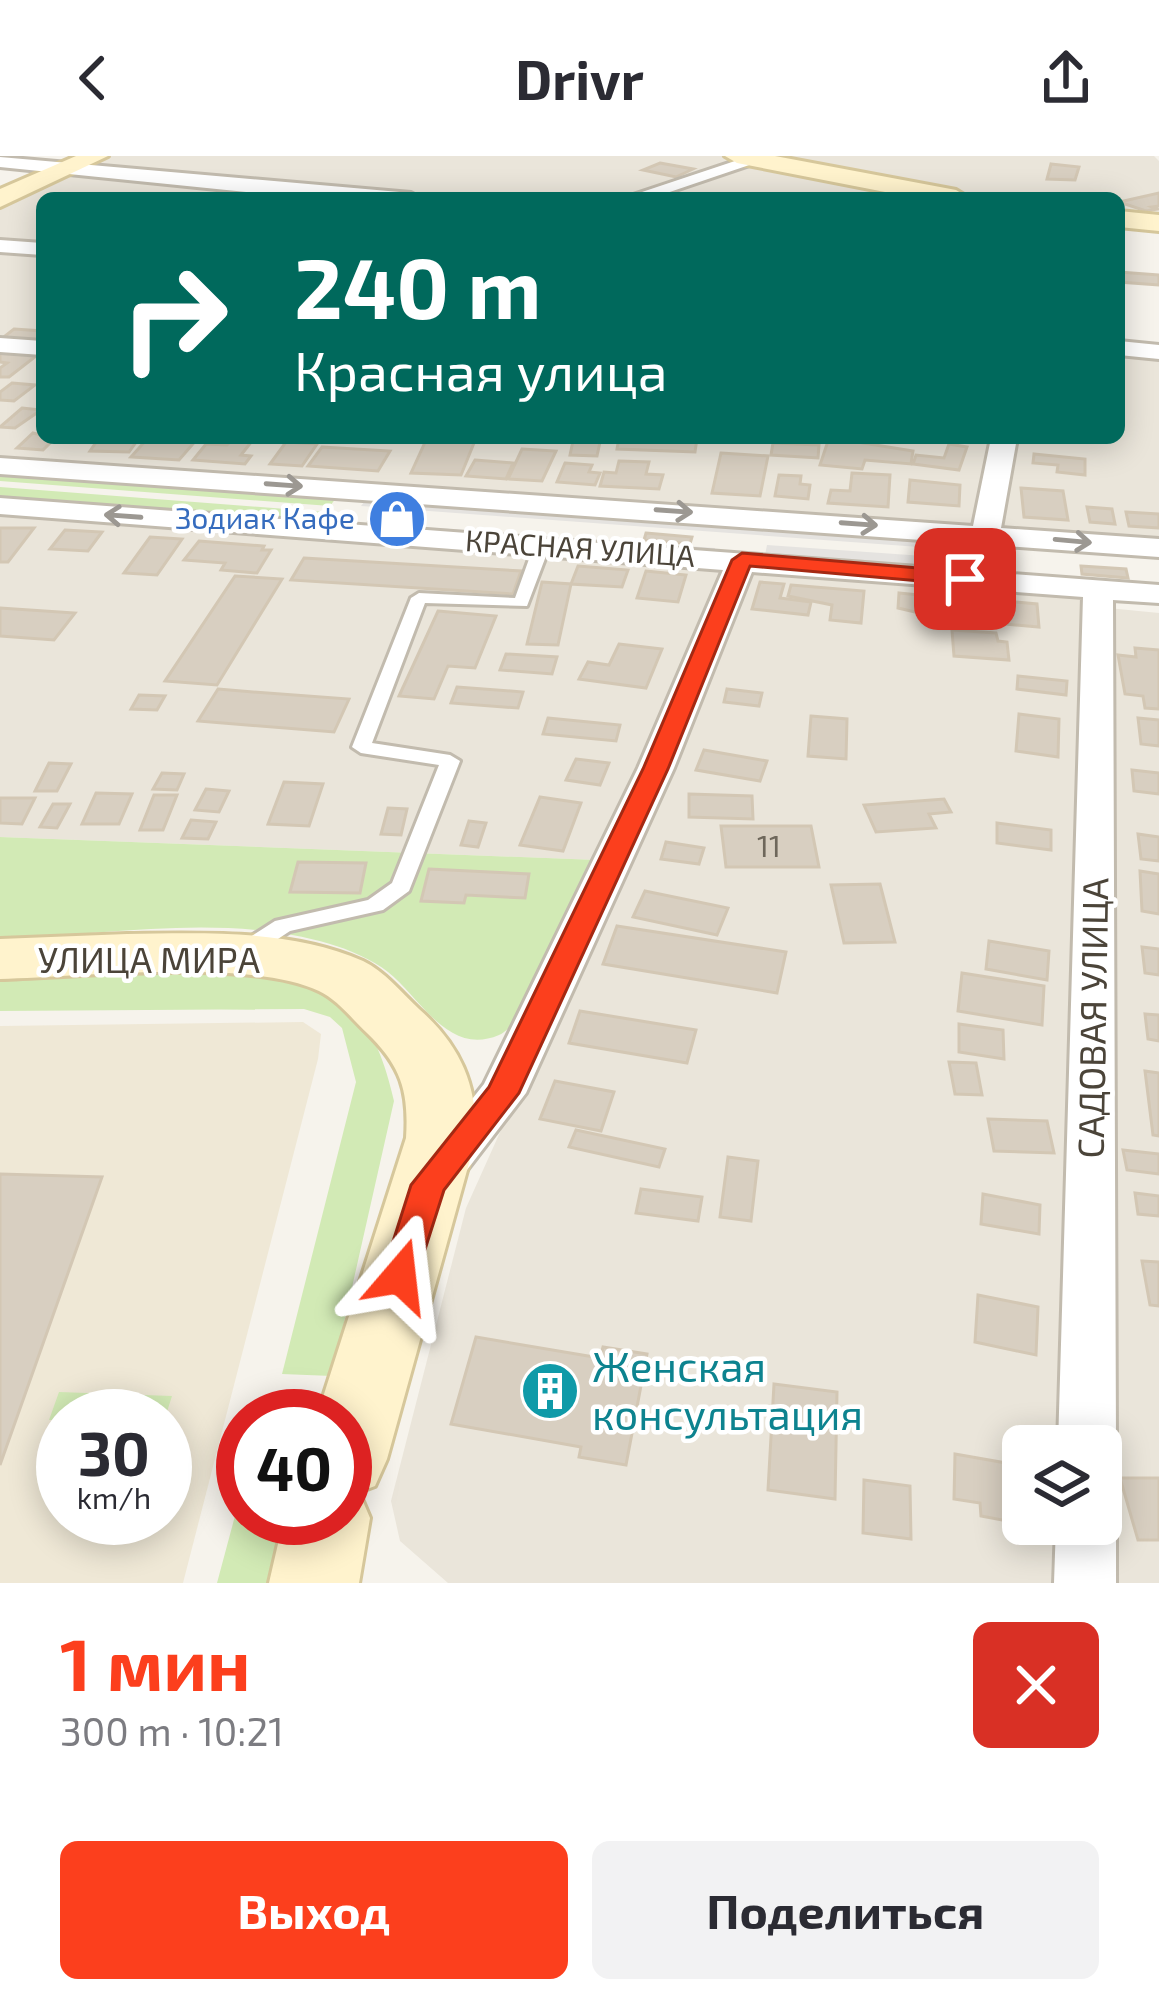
<!DOCTYPE html>
<html lang="ru">
<head>
<meta charset="utf-8">
<style>
	:root { --surface:#fff; --page:#f2f2f3; --text:#2b2b33; --muted:#7c7c81; --accent:#fc3f1d }
	body { margin:0; font-family:"Exo 2",sans-serif; background:var(--page); color:var(--text); height:100vh; display:flex; flex-direction:column; font-size:45px; white-space:nowrap }
	* { box-sizing:border-box; margin:0 }
	p { font-size:39px; color:var(--muted) }
	.icon { flex:none; width:66px; height:66px; fill:none; stroke:currentColor; stroke-width:2; stroke-linecap:round; stroke-linejoin:round }
	.map { position:relative; height:1427px; overflow:hidden }
	.drawer { display:flex; flex-direction:column; background:var(--surface); flex:1 }
	.drawer>* { flex:none }
	.banner { position:absolute; left:36px; top:36px; width:1089px; height:252px; border-radius:18px; box-shadow:0 6px 30px #0003; background:#00695c; color:#fff; overflow:hidden }
	.buttons { position:absolute; left:1002px; top:1269px; display:grid; gap:24px }
	.buttons a { display:grid; place-items:center; width:120px; height:120px; border-radius:18px; background:var(--surface); box-shadow:0 6px 30px #0003; font-size:60px }
	.speed { position:absolute; left:36px; top:1233px; display:flex; gap:24px; font-size:60px; font-weight:700; text-align:center }
	.speed>* { display:grid; place-content:center; width:156px; height:156px; border-radius:50%; background:var(--surface); box-shadow:0 6px 30px #0003; line-height:1 }
	.speed small { font-size:30px; font-weight:400 }
	.speed .limit { border:18px solid #d22; background:#fff; color:#111 }
	.pin { position:absolute; display:grid; place-items:center; width:102px; height:102px; color:#fff; margin:-51px; border-radius:24px; box-shadow:0 6px 18px #0006 }
	.me { position:absolute; width:132px; margin:-66px; rotate:17deg; stroke-linejoin:round; filter:drop-shadow(0 0 9px #0008) }
	.turn { display:flex; align-items:center; gap:42px; height:252px; padding:0 60px; font-size:54px }
	.turn .icon { width:156px; height:156px; stroke-width:2.5 }
	.turn b { display:block; font-size:84px; line-height:102px }
	.round { display:grid; place-items:center; flex:none; width:126px; height:126px; border-radius:18px; background:var(--page) }
	.summary { display:flex; align-items:center; justify-content:space-between; height:204px; padding:0 60px }
	h1 { font-size:72px; font-weight:700; line-height:90px; color:var(--accent) }
	.action { display:flex; gap:24px; margin-top:auto; padding:24px 60px }
	.action a { flex:1; height:138px; border-radius:18px; background:var(--accent); color:#fff; font-size:48px; font-weight:700; line-height:138px; text-align:center }
	.action a+a { background:var(--page); color:var(--text) }
	header { display:flex; justify-content:space-between; align-items:center; height:156px; padding:0 60px; background:var(--surface); font-size:54px; font-weight:700 }
	.map>svg:first-child { display:block }
	.residential { fill:#eae5da }
	.education { fill:#efe8d6; fill-rule:evenodd }
	.green { fill:#d2eab5 }
	.parking { fill:#e5e3e0 }
	.building { fill:#d8cfc1; stroke:#d3c7b4; stroke-width:3 }
	.lines { fill:none; stroke-linecap:round; stroke-linejoin:round }
	.lane-casing { stroke:#c2bbae; stroke-width:6 }
	.street-casing { stroke:#c2bbae; stroke-width:6 }
	.secondary-casing { stroke:#d6c79b; stroke-width:6 }
	.lane { fill:#fff; fill-rule:evenodd }
	.street { fill:#fff; fill-rule:evenodd }
	.secondary { fill:#fff3cd; fill-rule:evenodd }
	.oneway { stroke:#9c9892 }
	.route { fill:#fc3f1d; stroke:#a42913; stroke-width:3 }
	.labels { text-anchor:middle; stroke-width:9; stroke-linejoin:round; paint-order:stroke }
	.far-shop-label { font-size:30px; fill:#366cbe; stroke:#fff; text-anchor:end }
	.far-street-label { font-size:30px; fill:#4b4439; stroke:#fff }
	.number-label { font-size:30px; fill:#6e675b }
	.street-label { font-size:36px; fill:#4b4439; stroke:#fff }
	.near-culture-label { font-size:42px; fill:#0d838f; stroke:#fff; text-anchor:start }
</style>
</head>
<body>
<header><svg class="icon" aria-label="back" viewBox="0 0 24 24"><path d="M15 5l-7 7 7 7"/></svg>Drivr<svg class="icon" aria-label="share" viewBox="0 0 24 24"><path d="M12 15V3M7 8l5-5 5 5M5 13v7h14v-7"/></svg></header>
<div class="map">
<svg width="1159" height="1427" viewBox="0 0 1159 1427">
	<rect width="100%" height="100%" fill="#f6f3ec"/>
	<g class="residential">
		<polygon points="103,0 725,0 747,5 623,42 439,42 76,13"/>
		<polygon points="749,0 1154,0 1159,5 1159,64 1119,61 1119,42 968,42"/>
		<polygon points="759,7 942,42 640,42"/>
		<polygon points="68,16 254,34 381,42 42,42 42,90 0,87 0,46"/>
		<polygon points="0,93 42,96 42,282 994,282 975,370 0,304"/>
		<polygon points="1119,196 1159,200 1159,385 1000,372 1017,282 1119,282"/>
		<polygon points="0,355 726,410 597,704 0,681"/>
		<polygon points="754,410 1090,438 1056,1290 1023,1290 1023,1368 1053,1368 1051,1427 448,1427 400,1385 391,1345 466,1052"/>
		<polygon points="1108,452 1159,457 1159,1427 1107,1427 1102,1375"/>
	</g>
	<path class="education" d="M 303,866 L 321,878 L 318,903 L 183,1427 L 0,1427 L 0,870 ZM 63,1260 L 165,1260 L 165,1362 L 63,1362 Z"/>
	<g class="green">
		<polygon points="0,315 339,338 330,350 0,325"/>
		<polygon points="0,331 325,356 317,367 0,341"/>
		<path d="M 0,681 L 597,704 C 580,740 531,865 499,879 C 448,901 420,841 388,816 C 373,804 348,793 330,788 C 223,756 109,780 0,782 Z"/>
		<path d="M 246,817 C 340,832 372,849 394,945 L 332,1220 L 282,1218 L 356,926 L 342,872 L 330,861 L 304,853 L 0,855 L 0,819 Z"/>
		<polygon points="59,1236 172,1240 165,1262 63,1260 63,1264 49,1264"/>
		<polygon points="243,1330 243,1362 291,1362 274,1427 217,1427"/>
	</g>
	<g class="parking">
		<polygon points="368,341 933,381 933,392 361,350"/>
		<polygon points="325,364 715,392 715,400 321,371"/>
		<polygon points="767,389 924,400 924,411 765,399"/>
	</g>
	<g class="building">
		<polygon points="660,7 693,13 676,21 643,14"/>
		<polygon points="1051,8 1079,11 1075,24 1047,23"/>
		<polygon points="1159,37 1159,50 1152,51 1157,53 1146,55 1119,46"/>
		<polygon points="1119,116 1159,119 1159,129 1119,126"/>
		<polygon points="14,173 42,175 42,185 1,183"/>
		<polygon points="0,194 40,197 9,221 0,221 0,212 7,207 0,206"/>
		<polygon points="12,227 35,229 14,245 0,244 0,236"/>
		<polygon points="22,252 41,254 15,272 0,271"/>
		<polygon points="33,277 55,282 43,294 17,292"/>
		<polygon points="99,282 139,282 129,296 90,295"/>
		<polygon points="148,282 198,282 179,304 131,301"/>
		<polygon points="427,282 476,282 461,319 411,317"/>
		<polygon points="619,282 697,282 695,296 617,293"/>
		<polygon points="829,282 864,282 863,287 913,295 911,308 865,304 862,313 820,309"/>
		<polygon points="232,284 252,285 241,299 251,300 245,308 193,304 206,288 227,289"/>
		<polygon points="573,285 600,286 597,300 570,299"/>
		<polygon points="286,286 317,288 302,310 270,308"/>
		<polygon points="773,287 819,289 818,302 771,299"/>
		<polygon points="949,288 967,291 959,314 913,308 916,299 944,302"/>
		<polygon points="322,291 390,295 378,315 308,310"/>
		<polygon points="522,293 556,295 542,325 508,323"/>
		<polygon points="721,297 768,300 760,340 712,337"/>
		<polygon points="1034,298 1085,303 1085,319 1057,316 1058,309 1033,307"/>
		<polygon points="475,304 513,307 506,323 466,320"/>
		<polygon points="619,305 649,306 646,318 663,319 659,333 600,330 604,316 616,317"/>
		<polygon points="565,307 592,309 589,316 600,317 595,329 557,326"/>
		<polygon points="852,317 890,319 888,351 828,347 831,334 850,335"/>
		<polygon points="779,319 801,320 800,328 810,329 808,343 775,340"/>
		<polygon points="910,324 960,329 959,350 908,346"/>
		<polygon points="1021,332 1063,335 1068,364 1024,361"/>
		<polygon points="1087,351 1112,353 1115,368 1090,366"/>
		<polygon points="1126,356 1159,358 1159,372 1129,370"/>
		<polygon points="373,358 424,361 421,368 369,365"/>
		<polygon points="0,372 34,372 8,406 0,406"/>
		<polygon points="65,374 102,376 88,395 50,393"/>
		<polygon points="646,377 692,381 690,388 644,384"/>
		<polygon points="150,381 182,383 157,419 124,417"/>
		<polygon points="199,385 264,390 262,394 271,394 257,417 221,414 225,407 184,404"/>
		<polygon points="304,402 521,415 513,438 291,424"/>
		<polygon points="578,410 628,414 622,431 571,428"/>
		<polygon points="1081,410 1126,413 1128,422 1082,418"/>
		<polygon points="646,415 686,419 678,446 637,442"/>
		<polygon points="235,420 282,423 217,529 165,525"/>
		<polygon points="542,426 571,428 558,489 527,488"/>
		<polygon points="760,426 784,428 780,442 811,446 808,459 752,453"/>
		<polygon points="791,429 864,435 861,467 830,464 832,449 788,440"/>
		<polygon points="899,437 950,442 949,464 898,452"/>
		<polygon points="971,442 1037,448 1039,471 971,465"/>
		<polygon points="0,452 75,457 54,484 0,480"/>
		<polygon points="438,455 496,460 475,512 448,510 434,543 399,540"/>
		<polygon points="952,474 996,477 998,485 1007,486 1009,504 954,500"/>
		<polygon points="619,488 662,493 646,532 579,523 588,506 609,509"/>
		<polygon points="1135,492 1159,494 1159,553 1145,552 1143,540 1125,538 1118,499 1136,501"/>
		<polygon points="506,498 557,501 552,518 500,514"/>
		<polygon points="1018,520 1067,525 1066,539 1017,533"/>
		<polygon points="457,531 523,536 518,552 451,547"/>
		<polygon points="218,533 253,536 349,543 334,576 198,565"/>
		<polygon points="727,533 762,537 759,550 724,546"/>
		<polygon points="139,539 165,540 157,554 131,553"/>
		<polygon points="1019,558 1059,563 1058,601 1016,595"/>
		<polygon points="811,560 847,563 846,603 808,600"/>
		<polygon points="548,562 620,569 616,585 543,578"/>
		<polygon points="1138,562 1159,564 1159,590 1141,588"/>
		<polygon points="704,594 767,605 760,625 696,614"/>
		<polygon points="576,603 609,607 600,629 566,624"/>
		<polygon points="49,607 71,608 57,635 35,635"/>
		<polygon points="1132,614 1159,617 1159,638 1134,635"/>
		<polygon points="162,617 184,618 177,634 153,633"/>
		<polygon points="284,626 323,628 309,670 268,668"/>
		<polygon points="206,633 229,635 219,656 195,654"/>
		<polygon points="96,637 132,638 119,668 82,668"/>
		<polygon points="689,638 752,640 753,663 689,661"/>
		<polygon points="154,639 177,639 163,674 140,674"/>
		<polygon points="540,641 581,647 563,695 520,689"/>
		<polygon points="0,642 35,642 22,668 0,667"/>
		<polygon points="944,643 951,656 929,658 936,672 876,676 864,649"/>
		<polygon points="53,648 70,648 57,672 40,671"/>
		<polygon points="388,652 407,653 401,679 381,678"/>
		<polygon points="191,664 216,666 208,683 182,682"/>
		<polygon points="469,665 486,667 478,691 461,689"/>
		<polygon points="997,667 1051,674 1051,694 997,687"/>
		<polygon points="721,670 811,670 819,711 726,711"/>
		<polygon points="1138,678 1159,681 1159,705 1141,703"/>
		<polygon points="666,686 704,692 699,708 661,703"/>
		<polygon points="298,706 366,707 360,737 290,736"/>
		<polygon points="429,713 529,718 525,742 466,739 464,747 421,745"/>
		<polygon points="1140,715 1159,718 1159,758 1142,755"/>
		<polygon points="880,728 895,786 844,787 831,729"/>
		<polygon points="645,735 728,752 717,779 633,761"/>
		<polygon points="617,770 786,796 777,837 603,808"/>
		<polygon points="989,785 1049,795 1047,824 986,813"/>
		<polygon points="1142,791 1159,793 1159,819 1145,817"/>
		<polygon points="962,817 1044,830 1042,869 958,855"/>
		<polygon points="580,855 696,874 687,907 569,887"/>
		<polygon points="1145,858 1159,859 1159,885 1148,883"/>
		<polygon points="959,868 1003,874 1004,903 959,896"/>
		<polygon points="949,906 976,907 982,939 955,938"/>
		<polygon points="1145,915 1159,917 1159,980 1153,979"/>
		<polygon points="555,925 614,936 601,975 540,963"/>
		<polygon points="988,963 1047,965 1054,997 994,995"/>
		<polygon points="576,974 665,993 659,1011 569,991"/>
		<polygon points="1123,994 1159,998 1159,1018 1127,1014"/>
		<polygon points="728,1001 758,1005 751,1065 720,1061"/>
		<polygon points="0,1018 102,1021 0,1309"/>
		<polygon points="641,1033 702,1041 698,1065 636,1057"/>
		<polygon points="1135,1037 1159,1040 1159,1060 1138,1058"/>
		<polygon points="983,1038 1040,1049 1039,1078 981,1068"/>
		<polygon points="1142,1105 1159,1106 1159,1150 1150,1149"/>
		<polygon points="978,1139 1038,1151 1036,1199 975,1186"/>
		<polygon points="476,1181 600,1202 603,1191 647,1198 626,1309 579,1301 581,1291 451,1268"/>
		<polygon points="774,1228 837,1236 835,1343 768,1334"/>
		<polygon points="955,1298 1023,1310 1023,1368 981,1360 980,1347 954,1343"/>
		<polygon points="1120,1322 1159,1322 1159,1384 1138,1384"/>
		<polygon points="864,1324 910,1330 911,1383 863,1377"/>
	</g>
	<g class="lines">
		<g class="lane-casing">
			<polygon id="lane" points="541,387 549,392 527,450 425,447 372,587 450,599 460,605 409,735 383,754 290,775 252,800 236,800 233,795 236,790 275,765 368,744 392,727 439,609 361,597 352,591 411,442 419,437 515,442 533,392"/>
		</g>
		<g class="street-casing">
			<g id="street">
				<polygon points="750,0 764,4 652,42 624,42"/>
				<polygon points="0,1 411,37 420,42 256,37 0,11"/>
				<polygon points="0,84 42,87 42,99 0,96"/>
				<polygon points="0,182 42,185 42,199 0,196"/>
				<polygon points="1119,185 1159,189 1159,203 1119,199"/>
				<polygon points="991,282 1017,282 1001,372 1159,383 1159,401 0,318 0,302 973,370"/>
				<polygon points="0,342 1159,429 1159,447 1113,444 1116,1290 1107,1308 1101,1311 1101,1290 1058,1290 1083,441 752,416 674,612 526,937 460,1023 443,1028 426,1023 419,1010 484,928 638,612 723,414 0,358"/>
				<polygon points="1101,1346 1107,1348 1116,1368 1116,1427 1054,1427 1056,1368 1101,1368"/>
			</g>
		</g>
		<g class="secondary-casing">
			<g id="secondary">
				<polygon points="76,0 108,0 0,51 0,33"/>
				<polygon points="725,0 775,0 956,34 969,42 916,42 737,7"/>
				<polygon points="1119,55 1159,59 1159,75 1119,71"/>
				<path d="M 127,778 C 204,777 291,773 363,805 C 384,815 402,837 419,853 C 460,889 477,928 476,982 L 387,1303 L 375,1330 L 359,1336 L 370,1362 L 359,1427 L 269,1427 L 284,1362 L 345,1362 L 345,1260 L 317,1260 L 406,982 C 409,935 401,910 367,877 C 352,863 338,844 319,835 C 251,802 79,821 0,823 L 0,783 Z"/>
			</g>
		</g>
		<use href="#lane" class="lane"/>
		<use href="#street" class="street"/>
		<use href="#secondary" class="secondary"/>
	</g>
	<defs><path id="oneway-shaft" d="M-6 0H5M1.5-3L5.5 0L1.5 3" fill="none" stroke-width="1.6" stroke-linecap="round" stroke-linejoin="round" transform="scale(3)"/></defs>
	<g class="oneway">
		<use href="#oneway-shaft" transform="translate(284 329) rotate(4)"/>
		<use href="#oneway-shaft" transform="translate(674 355) rotate(4)"/>
		<use href="#oneway-shaft" transform="translate(123 360) rotate(-176)"/>
		<use href="#oneway-shaft" transform="translate(859 368) rotate(4)"/>
		<use href="#oneway-shaft" transform="translate(1073 385) rotate(5)"/>
	</g>
	<polygon class="route" points="742,397 965,416 975,423 965,429 750,410 668,613 519,937 444,1034 413,1131 400,1135 387,1131 382,1120 411,1029 489,931 643,613 732,404"/>
	<defs>
		<g id="shop-disc" transform="scale(3)"><circle r="9.5" fill="#3f7fe0" stroke="#fff"/><path d="M-5-2.5h2.3a2.7 3.5 0 0 1 5.4 0H5L5.5 6h-11ZM-1.5-2.5h3a1.5 2.3 0 0 0-3 0Z" fill="#fff"/></g>
		<g id="building-disc" transform="scale(3)"><circle r="9.5" fill="#0f9aa8" stroke="#fff"/><path d="M-4-6H4V6H1V3H-1V6H-4ZM-2.5-4.3h1.7v1.8h-1.7ZM.8-4.3h1.7v1.8H.8ZM-2.5-1h1.7V.8h-1.7ZM.8-1h1.7V.8H.8Z" fill="#fff"/></g>
	</defs>
	<g fill-rule="evenodd">
		<use href="#shop-disc" x="397" y="363"/>
		<use href="#building-disc" x="550" y="1235"/>
	</g>
	<g class="labels">
		<g class="far-shop-label">
			<text x="355" y="373">Зодиак Кафе</text>
		</g>
		<g class="far-street-label">
			<text transform="translate(580 393) rotate(4)" y="10">КРАСНАЯ УЛИЦА</text>
		</g>
		<g class="number-label">
			<text x="769" y="701">11</text>
		</g>
		<g class="street-label">
			<text x="149" y="817">УЛИЦА МИРА</text>
			<text transform="translate(1093 862) rotate(-89)" y="13">САДОВАЯ УЛИЦА</text>
		</g>
		<g class="near-culture-label">
			<text x="592" y="1226">Женская<tspan x="592" dy="48">консультация</tspan></text>
		</g>
	</g>
</svg>
<div class="buttons">
<a><svg class="icon" aria-label="layers" viewBox="0 0 24 24"><path d="M12 4l9 5-9 5-9-5zM3 14l9 5 9-5"/></svg></a>
</div>
<div class="speed"><div>30<small>km/h</small></div><div class="limit">40</div></div>
<div class="pin" style="left:965px;top:423px;background:#d93025"><svg class="icon" aria-label="arrive" viewBox="0 0 24 24"><path d="M6 21V4h12l-3 4 3 4H6"/></svg></div>
<svg class="me" style="left:400px;top:1120px" viewBox="-20 -20 40 40"><path d="M0-17L14 15 0 8-14 15z" fill="#fc3f1d" stroke="#fff" stroke-width="4"/></svg>
<div class="banner">
<div class="turn"><svg class="icon" aria-label="right" viewBox="0 0 24 24"><path d="M7 20v-9h11M14 6l5 5-5 5"/></svg><div><b>240 m</b>Красная улица</div></div>
</div>
</div>
<section class="drawer">
<div class="summary"><div><h1>1 мин</h1><p>300 m · 10:21</p></div><a class="round" style="background:#d93025;color:#fff"><svg class="icon" aria-label="close" viewBox="0 0 24 24"><path d="M6 6l12 12M18 6L6 18"/></svg></a></div>
<div class="action"><a>Выход</a><a>Поделиться</a></div>
</section>
</body>
</html>
